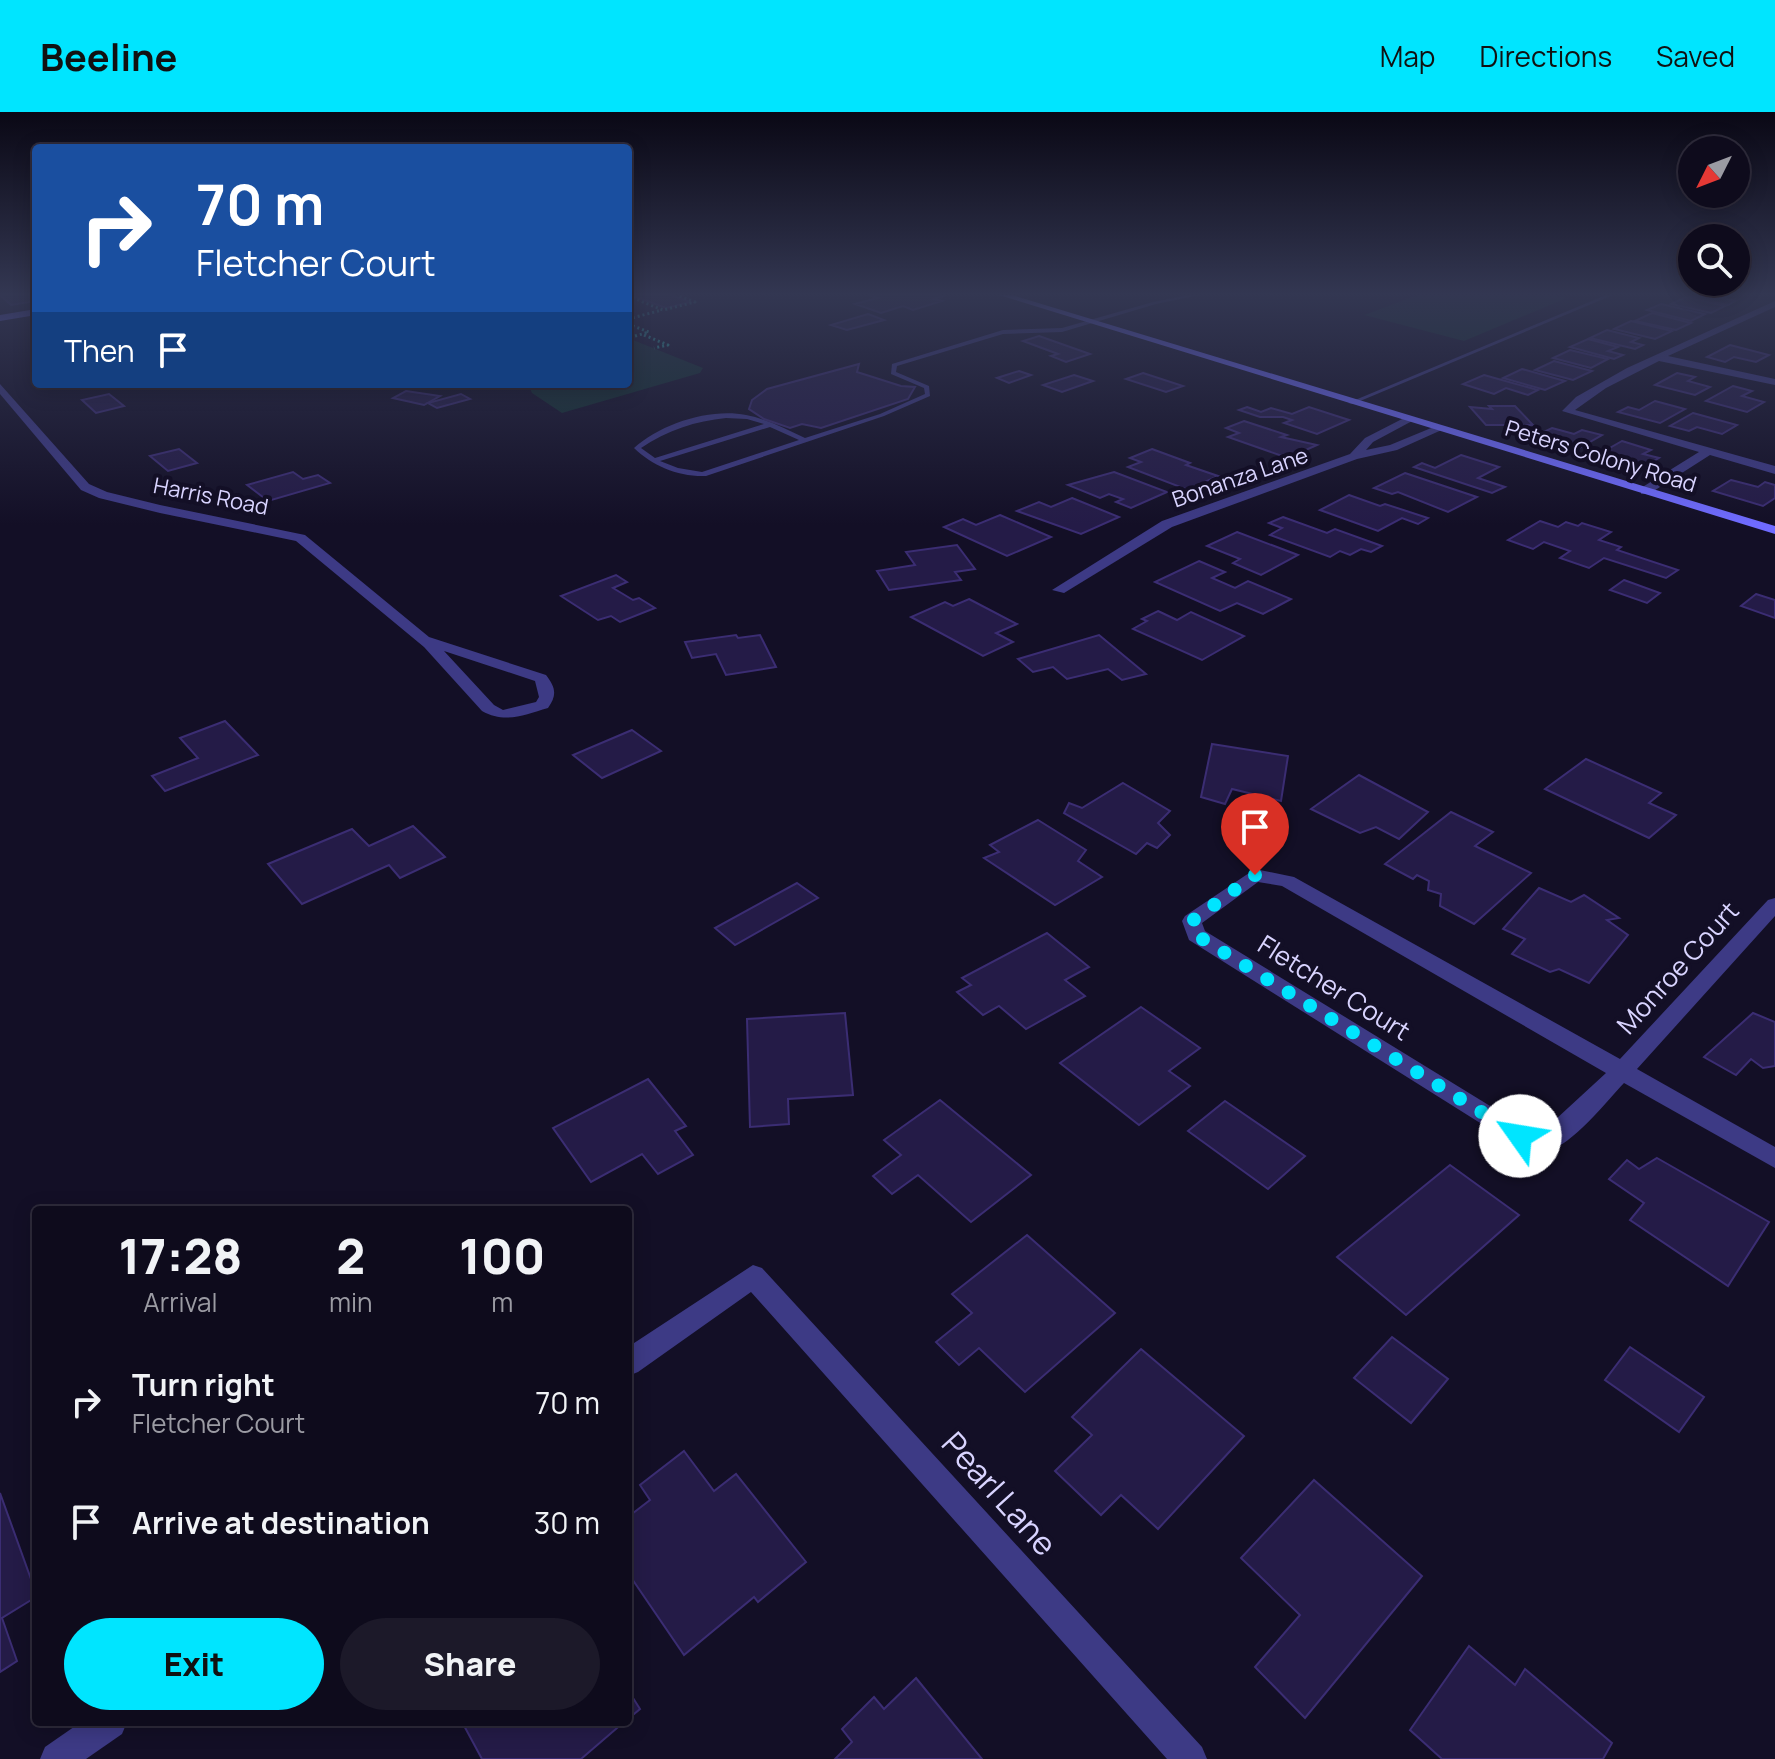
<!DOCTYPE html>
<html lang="en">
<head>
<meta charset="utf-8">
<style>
	:root { --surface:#0e0b1c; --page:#1c1929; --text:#f1f3f6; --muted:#9b9ba3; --line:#2e2b3b; --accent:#00e5ff }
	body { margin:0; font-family:Manrope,sans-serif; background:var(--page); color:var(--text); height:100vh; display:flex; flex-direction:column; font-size:30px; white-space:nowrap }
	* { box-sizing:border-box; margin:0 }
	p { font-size:26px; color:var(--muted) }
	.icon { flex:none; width:44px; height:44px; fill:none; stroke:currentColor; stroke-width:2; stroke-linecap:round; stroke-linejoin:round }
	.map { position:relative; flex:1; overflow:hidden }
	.sheet { position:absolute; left:32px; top:1094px; width:600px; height:520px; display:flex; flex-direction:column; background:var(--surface); border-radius:8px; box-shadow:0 4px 20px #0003,0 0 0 2px var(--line) }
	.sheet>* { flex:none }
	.banner { position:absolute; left:32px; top:32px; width:600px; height:244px; border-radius:8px; box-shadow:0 4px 20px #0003,0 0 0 2px var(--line); background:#1a4fa0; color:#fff; overflow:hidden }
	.needle { width:52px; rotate:228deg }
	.controls { position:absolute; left:1678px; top:24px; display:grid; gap:16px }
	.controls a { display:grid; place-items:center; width:72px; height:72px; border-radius:50%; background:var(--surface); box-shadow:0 4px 20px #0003,0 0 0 2px var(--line); font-size:40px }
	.pin { position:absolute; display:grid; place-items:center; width:68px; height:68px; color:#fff; margin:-82px -34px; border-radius:50% 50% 50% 0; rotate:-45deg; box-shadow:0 0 8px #0007 }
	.pin .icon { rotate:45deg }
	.me { position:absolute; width:88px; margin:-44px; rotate:302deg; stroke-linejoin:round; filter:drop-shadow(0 0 6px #0008) }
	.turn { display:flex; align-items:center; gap:28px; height:168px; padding:0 32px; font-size:36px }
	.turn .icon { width:104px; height:104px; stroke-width:2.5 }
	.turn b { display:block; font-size:56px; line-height:68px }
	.then { display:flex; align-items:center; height:76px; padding:0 32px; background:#0003; gap:16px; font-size:30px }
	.eta { display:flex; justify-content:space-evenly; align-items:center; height:136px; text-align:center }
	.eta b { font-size:48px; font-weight:800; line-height:56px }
	.button { display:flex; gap:16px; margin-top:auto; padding:16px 32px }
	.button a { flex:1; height:92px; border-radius:48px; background:var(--accent); color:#111; font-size:32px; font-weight:800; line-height:92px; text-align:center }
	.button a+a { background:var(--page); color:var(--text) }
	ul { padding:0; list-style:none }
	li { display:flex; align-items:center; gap:24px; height:120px; padding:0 32px }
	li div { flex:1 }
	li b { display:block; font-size:30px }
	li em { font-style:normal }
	header { display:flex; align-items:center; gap:48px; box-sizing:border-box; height:112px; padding:0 40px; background:var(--accent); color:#111 }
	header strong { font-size:38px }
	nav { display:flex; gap:44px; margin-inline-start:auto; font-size:28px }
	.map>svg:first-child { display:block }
	.green { fill:#12302f }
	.building { fill:#241b47; stroke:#3b2d73; stroke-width:2 }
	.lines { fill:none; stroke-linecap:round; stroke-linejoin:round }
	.path { stroke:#2fb8b0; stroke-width:3; stroke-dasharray:2 3; stroke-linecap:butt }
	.lane { fill:#3d3a85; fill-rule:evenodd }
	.street { fill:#3d3a85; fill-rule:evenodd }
	.secondary { fill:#6f6bff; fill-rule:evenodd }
	.route { stroke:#00e5ff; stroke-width:14; stroke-dasharray:0 25.2 }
	.labels { text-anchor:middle; stroke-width:8; stroke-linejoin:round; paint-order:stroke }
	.far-street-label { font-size:22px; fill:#d9d4ff; stroke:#130f26 }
	.street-label { font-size:26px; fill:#d9d4ff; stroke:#130f26 }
	.near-street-label { font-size:32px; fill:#d9d4ff; stroke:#130f26 }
</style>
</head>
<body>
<header>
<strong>Beeline</strong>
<nav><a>Map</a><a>Directions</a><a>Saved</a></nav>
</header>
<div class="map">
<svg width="1775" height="1647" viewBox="0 0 1775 1647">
	<rect width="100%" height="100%" fill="#130f26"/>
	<g class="green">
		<polygon points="1418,183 1553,183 1567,186 1464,229 1364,203"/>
		<polygon points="628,226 703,256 700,261 562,301 532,281 528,272 628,272"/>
	</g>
	<g class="building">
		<polygon points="0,183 36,183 36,189 11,193"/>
		<polygon points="631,183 671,183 690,190 666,196"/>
		<polygon points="868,183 939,183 943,184 933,187 942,189 913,198 903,194 881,201 855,192 878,186"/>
		<polygon points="1729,183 1722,186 1735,189 1728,193 1689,184"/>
		<polygon points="1686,185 1725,194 1711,201 1671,192"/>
		<polygon points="1661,192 1705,202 1691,209 1647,198"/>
		<polygon points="1652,201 1691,211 1676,218 1635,209"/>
		<polygon points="868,202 884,208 847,218 831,213"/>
		<polygon points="1631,209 1672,219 1655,227 1614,217"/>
		<polygon points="1607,218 1639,226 1631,230 1643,233 1635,237 1590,226"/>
		<polygon points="1039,224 1090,242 1066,250 1051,244 1058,242 1023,229"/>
		<polygon points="1588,227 1618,235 1608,239 1623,243 1614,247 1570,235"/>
		<polygon points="1730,233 1769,243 1756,250 1734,245 1725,250 1707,245"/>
		<polygon points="1570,238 1608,247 1591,256 1553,246"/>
		<polygon points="1554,249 1592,259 1573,268 1535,258"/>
		<polygon points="859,252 857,260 901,274 915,275 908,287 821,316 802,312 790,316 764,307 749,297 752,288 767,277"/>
		<polygon points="1522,257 1565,269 1545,278 1503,266"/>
		<polygon points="1019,259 1031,263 1009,271 997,266"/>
		<polygon points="1143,261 1183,274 1166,280 1126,267"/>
		<polygon points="1677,261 1695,265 1688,269 1710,275 1695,283 1655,273"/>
		<polygon points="1074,263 1093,269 1062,280 1043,273"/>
		<polygon points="1484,263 1538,278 1528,283 1506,276 1494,282 1463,272"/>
		<polygon points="1733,274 1752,279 1742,284 1764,290 1747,300 1706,289"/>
		<polygon points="406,279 440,284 424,293 393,286"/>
		<polygon points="109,282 124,294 96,301 82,288"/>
		<polygon points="461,282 470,287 437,296 428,291"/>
		<polygon points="1655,289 1685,297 1660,311 1618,300 1628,295 1639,298"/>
		<polygon points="1489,294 1515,294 1533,313 1486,313 1470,295 1492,297"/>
		<polygon points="1247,295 1261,300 1271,296 1292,302 1309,295 1349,308 1317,322 1284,311 1292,308 1283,305 1260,305 1239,298"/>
		<polygon points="1693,301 1737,313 1722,322 1697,315 1689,319 1670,314"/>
		<polygon points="1244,309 1287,323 1281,325 1317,333 1288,346 1228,325 1239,321 1226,316"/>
		<polygon points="1552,316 1574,322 1582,318 1602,323 1576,338 1533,325"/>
		<polygon points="1622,329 1651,338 1643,342 1659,346 1639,358 1594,345"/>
		<polygon points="179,337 197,351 168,359 150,344"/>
		<polygon points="1152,337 1190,351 1186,353 1218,364 1188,378 1128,355 1141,350 1130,346"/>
		<polygon points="1461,343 1499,355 1478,366 1505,375 1492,381 1414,355 1422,351 1435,356"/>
		<polygon points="293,360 303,367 318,363 330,371 268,389 247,373"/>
		<polygon points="1114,360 1167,380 1131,396 1116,390 1123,387 1109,382 1100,386 1068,373"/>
		<polygon points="1405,361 1477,385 1448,400 1398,380 1392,382 1374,376"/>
		<polygon points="1731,368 1758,375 1765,370 1775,373 1775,386 1763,394 1713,379"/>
		<polygon points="1349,383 1380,394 1385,392 1428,406 1418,412 1402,406 1378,419 1320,398"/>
		<polygon points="1072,386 1119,405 1081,422 1017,399 1039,390 1051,395"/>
		<polygon points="1000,403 1051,425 1007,444 944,415 963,407 976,413"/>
		<polygon points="1283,405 1327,421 1335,417 1382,434 1371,440 1361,437 1350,443 1340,439 1330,445 1270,423 1282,416 1269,411"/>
		<polygon points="1540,409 1558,415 1566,410 1578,414 1582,411 1611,420 1599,428 1621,435 1617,438 1678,458 1666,466 1604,446 1589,456 1560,446 1570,439 1544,430 1533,437 1508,428"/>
		<polygon points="1237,420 1298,443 1261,463 1233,451 1240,447 1207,434"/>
		<polygon points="957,433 975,457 955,460 961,468 889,478 877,459 915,453 906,440"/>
		<polygon points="1199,449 1225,460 1212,466 1235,476 1248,469 1291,487 1263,502 1237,491 1220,499 1155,470"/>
		<polygon points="616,463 627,470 613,476 633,488 639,486 655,496 620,510 611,504 598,508 561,484"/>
		<polygon points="1624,468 1660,481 1647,491 1610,478"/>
		<polygon points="1756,482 1775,488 1775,506 1741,494"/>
		<polygon points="969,487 1017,512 996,521 1013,530 983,544 911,505 945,490 953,494"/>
		<polygon points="1158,499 1177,508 1191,500 1244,524 1202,548 1133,517 1147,509 1142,507"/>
		<polygon points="736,523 738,526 760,523 776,555 726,563 716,542 692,546 685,530"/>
		<polygon points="1099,523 1146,562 1122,568 1108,557 1067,567 1053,555 1033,560 1018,547"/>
		<polygon points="225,609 258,643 165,679 152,664 198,646 180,626"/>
		<polygon points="632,618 661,639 602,666 573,643"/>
		<polygon points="1212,632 1288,644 1281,689 1232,677 1225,692 1201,685"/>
		<polygon points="1586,647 1661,681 1649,691 1676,703 1649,726 1545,677"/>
		<polygon points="1359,663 1428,700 1399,727 1376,715 1360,721 1311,697"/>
		<polygon points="1123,671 1170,699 1158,711 1170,723 1157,736 1147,731 1136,742 1064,701 1069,691 1082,696"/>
		<polygon points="1451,700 1493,720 1475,734 1531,761 1474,812 1440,794 1441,782 1428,778 1429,769 1417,763 1413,767 1385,752"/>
		<polygon points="1038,708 1086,738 1078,749 1102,765 1055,793 984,746 999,740 990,733"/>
		<polygon points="413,714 445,745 400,766 389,753 302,792 268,752 352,717 369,734"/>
		<polygon points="797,771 818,786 735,833 715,816"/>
		<polygon points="1539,776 1571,790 1584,783 1619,806 1607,808 1628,823 1589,871 1559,857 1550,860 1512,842 1525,827 1503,817"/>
		<polygon points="1047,821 1089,855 1065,868 1085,884 1026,917 999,894 983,903 957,880 971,873 962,866"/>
		<polygon points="1141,895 1200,936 1169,959 1190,974 1139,1013 1060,951"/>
		<polygon points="845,901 853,983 788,987 789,1012 750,1015 747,907"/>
		<polygon points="1753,901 1775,910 1775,954 1763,956 1751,947 1736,963 1704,945"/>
		<polygon points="648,967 686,1014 675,1019 693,1043 658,1062 642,1042 591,1070 553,1016"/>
		<polygon points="940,988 1031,1063 971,1110 918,1063 892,1082 873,1064 901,1043 884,1028"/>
		<polygon points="1225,989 1305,1044 1268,1077 1188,1019"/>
		<polygon points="1657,1046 1769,1110 1728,1174 1630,1108 1644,1091 1609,1067 1627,1048 1639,1057"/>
		<polygon points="1450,1053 1519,1103 1406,1203 1337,1145"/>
		<polygon points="1027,1123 1115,1201 1025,1280 979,1236 959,1253 936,1230 972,1201 952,1182"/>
		<polygon points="1392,1225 1448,1267 1411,1311 1354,1266"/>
		<polygon points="1630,1235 1704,1285 1679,1320 1605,1268"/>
		<polygon points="1141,1237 1244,1324 1158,1417 1121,1383 1101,1403 1055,1359 1092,1323 1072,1305"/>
		<polygon points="684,1339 714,1379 736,1362 806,1450 758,1490 754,1485 684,1543 628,1461 628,1405 650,1388 640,1373"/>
		<polygon points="1314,1368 1422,1464 1305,1606 1255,1555 1300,1503 1241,1446"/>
		<polygon points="0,1381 36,1481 36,1485 2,1506 17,1549 0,1560"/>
		<polygon points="1469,1534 1515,1573 1525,1557 1612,1631 1603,1647 1442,1647 1410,1618"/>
		<polygon points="916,1566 982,1647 835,1647 852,1630 842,1617 874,1585 884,1597"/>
		<polygon points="628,1578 640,1597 628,1607"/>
		<polygon points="462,1610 624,1610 581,1647 482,1647"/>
	</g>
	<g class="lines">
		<g class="path">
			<polyline points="628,184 663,198 695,190 677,183"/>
			<polyline points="628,207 662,198"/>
			<polyline points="628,212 649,220 628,226"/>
			<polyline points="644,223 668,233 654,236"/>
		</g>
		<g class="lane">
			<path d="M 1189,183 L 1199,183 L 1156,192 L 1062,220 L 1003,222 L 897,254 L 896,260 L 929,274 L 930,284 L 884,304 L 706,364 C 678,365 653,354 634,336 C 661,312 709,296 746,303 C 767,307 786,317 805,326 L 880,302 L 925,282 L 924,276 L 891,262 L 892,252 L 1003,218 L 1062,216 L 1153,190 ZM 726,306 L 747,307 L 764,312 L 655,346 L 641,336 C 667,318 696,309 726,306 ZM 770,315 L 799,328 L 702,360 L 678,356 L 660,349 Z"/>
			<polygon points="1606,183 1613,183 1353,292 1348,291"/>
		</g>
		<g class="street">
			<polygon points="1775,189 1775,195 1668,244 1775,267 1775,273 1659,249 1606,276 1575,298 1775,354 1775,362 1710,343 1649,382 1641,382 1641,376 1699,340 1562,299 1576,285 1627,256"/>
			<path d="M 0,272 L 89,372 L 107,380 L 160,393 L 305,423 L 429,525 L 546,563 C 556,576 557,583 548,596 C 524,603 505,612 482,599 L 424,535 L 296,429 L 160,401 L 99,386 L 81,378 L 0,282 ZM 444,539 L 535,569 L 539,585 L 536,590 L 503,598 L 494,593 Z"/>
			<polygon points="1404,306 1414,308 1373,330 1366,338 1390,333 1436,314 1446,316 1397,338 1357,347 1172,415 1064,481 1052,478 1162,409 1350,342 1365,326"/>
			<path d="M 1255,757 L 1294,765 L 1620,947 L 1768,788 L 1775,786 L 1775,804 L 1637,957 L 1775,1035 L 1775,1056 L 1624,971 C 1609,987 1570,1035 1549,1038 C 1538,1039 1522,1034 1512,1031 L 1189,828 L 1182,809 L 1185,804 ZM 1258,770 L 1282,774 L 1606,961 L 1543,1019 L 1526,1016 L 1205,819 L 1202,811 Z"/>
			<polygon points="753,1153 762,1156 1202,1635 1207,1647 1167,1647 751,1180 638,1260 628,1264 628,1235"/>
			<polygon points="81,1610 127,1610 122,1622 86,1647 40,1647 45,1635"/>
		</g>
		<g class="secondary">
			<polygon points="999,183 1012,183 1775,414 1775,422"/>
			<polygon points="36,197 36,203 0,209 0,203"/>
		</g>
	</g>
	<linearGradient id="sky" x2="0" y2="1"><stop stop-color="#0a0815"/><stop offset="0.44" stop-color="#333752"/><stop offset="1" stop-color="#333752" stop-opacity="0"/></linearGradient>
	<rect width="1775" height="413" fill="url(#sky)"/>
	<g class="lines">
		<polyline class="route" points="1255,763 1192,809 1196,823 1520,1024"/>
	</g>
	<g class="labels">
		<g class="far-street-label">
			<text transform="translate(1601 344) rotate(17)" y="8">Peters Colony Road</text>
			<text transform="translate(1240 365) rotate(-19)" y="8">Bonanza Lane</text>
			<text transform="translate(211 384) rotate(11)" y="8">Harris Road</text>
		</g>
		<g class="street-label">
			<text transform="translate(1678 856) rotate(-48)" y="9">Monroe Court</text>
			<text transform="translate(1334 876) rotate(32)" y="9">Fletcher Court</text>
		</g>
		<g class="near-street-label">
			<text transform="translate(999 1382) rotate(48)" y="11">Pearl Lane</text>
		</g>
	</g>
</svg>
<div class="controls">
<a><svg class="needle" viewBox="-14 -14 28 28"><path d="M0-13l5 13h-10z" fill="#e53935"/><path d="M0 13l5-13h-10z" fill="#9b9ba3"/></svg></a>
<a><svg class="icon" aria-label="search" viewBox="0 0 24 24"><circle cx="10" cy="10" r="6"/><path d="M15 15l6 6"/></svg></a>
</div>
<div class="pin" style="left:1255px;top:763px;background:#d93025"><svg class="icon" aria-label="arrive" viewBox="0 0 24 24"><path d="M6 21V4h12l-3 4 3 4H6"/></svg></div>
<svg class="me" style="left:1520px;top:1024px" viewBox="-20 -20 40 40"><circle r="19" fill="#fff"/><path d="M0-13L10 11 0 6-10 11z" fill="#00e5ff"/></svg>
<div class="banner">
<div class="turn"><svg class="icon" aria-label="right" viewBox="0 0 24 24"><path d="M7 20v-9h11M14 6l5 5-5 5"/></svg><div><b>70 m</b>Fletcher Court</div></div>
<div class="then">Then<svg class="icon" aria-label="arrive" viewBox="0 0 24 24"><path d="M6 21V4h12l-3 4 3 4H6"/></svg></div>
</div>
<section class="sheet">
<div class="eta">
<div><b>17:28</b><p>Arrival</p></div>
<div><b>2</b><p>min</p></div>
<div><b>100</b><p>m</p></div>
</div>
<ul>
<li><svg class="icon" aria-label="right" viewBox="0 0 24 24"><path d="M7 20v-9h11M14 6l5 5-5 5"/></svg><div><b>Turn right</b><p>Fletcher Court</p></div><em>70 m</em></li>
<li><svg class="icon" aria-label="arrive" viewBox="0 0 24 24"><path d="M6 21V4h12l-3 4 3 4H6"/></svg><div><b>Arrive at destination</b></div><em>30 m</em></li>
</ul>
<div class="button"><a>Exit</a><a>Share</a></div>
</section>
</div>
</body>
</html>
